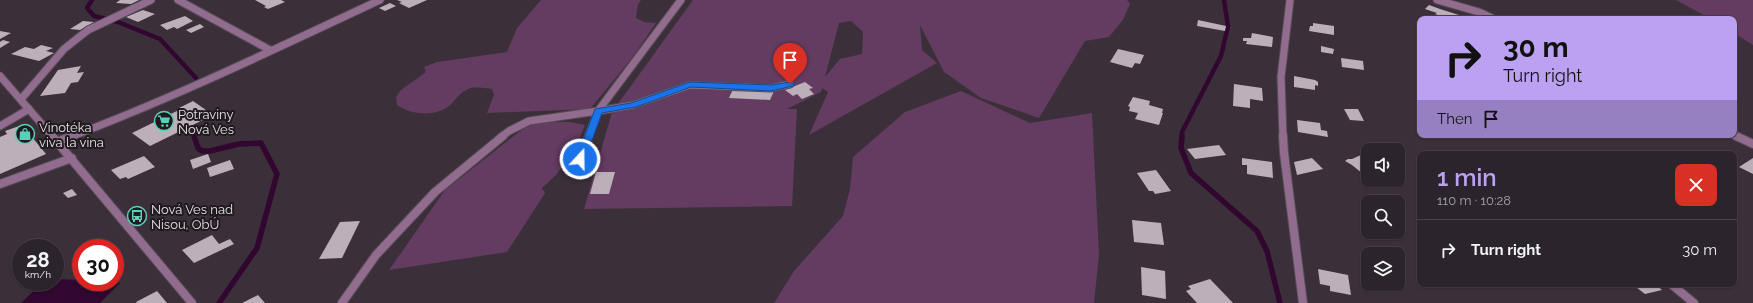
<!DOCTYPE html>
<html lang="en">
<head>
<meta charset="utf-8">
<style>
	:root { --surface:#2c242c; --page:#383038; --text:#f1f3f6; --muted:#a6a4a9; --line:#484148; --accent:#bca0f2 }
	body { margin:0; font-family:Raleway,sans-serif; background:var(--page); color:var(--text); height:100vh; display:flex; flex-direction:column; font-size:15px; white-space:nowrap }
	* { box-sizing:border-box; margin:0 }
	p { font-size:13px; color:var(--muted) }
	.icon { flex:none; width:22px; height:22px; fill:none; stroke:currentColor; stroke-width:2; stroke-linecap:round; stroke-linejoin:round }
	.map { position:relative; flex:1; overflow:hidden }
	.drawer { position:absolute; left:1417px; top:151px; width:320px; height:136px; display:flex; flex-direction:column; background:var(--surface); border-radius:8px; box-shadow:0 1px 3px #0004,0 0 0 1px var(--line) }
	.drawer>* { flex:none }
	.banner { position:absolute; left:1417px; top:16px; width:320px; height:122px; border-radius:8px; box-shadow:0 1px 3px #0004,0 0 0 1px var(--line); background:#bca0f2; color:#111; overflow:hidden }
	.controls { position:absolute; left:1361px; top:143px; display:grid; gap:8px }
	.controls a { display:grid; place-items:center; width:44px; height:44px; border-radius:8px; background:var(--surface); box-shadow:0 1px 3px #0004,0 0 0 1px var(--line); font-size:20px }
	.speed { position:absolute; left:12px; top:239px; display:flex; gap:8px; font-size:20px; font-weight:700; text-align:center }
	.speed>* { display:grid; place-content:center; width:52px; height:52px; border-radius:50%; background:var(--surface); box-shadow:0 1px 3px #0004,0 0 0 1px var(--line); line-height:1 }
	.speed small { font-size:10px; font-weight:400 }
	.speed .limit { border:6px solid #d22; background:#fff; color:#111 }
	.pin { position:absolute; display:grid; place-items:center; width:34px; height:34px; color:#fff; margin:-41px -17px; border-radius:50% 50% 50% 0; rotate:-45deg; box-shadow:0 0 4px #0007 }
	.pin .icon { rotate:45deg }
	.me { position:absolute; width:44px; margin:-22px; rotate:21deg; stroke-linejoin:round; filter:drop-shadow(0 0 3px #0008) }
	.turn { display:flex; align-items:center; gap:14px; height:84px; padding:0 20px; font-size:18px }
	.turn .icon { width:52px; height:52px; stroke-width:2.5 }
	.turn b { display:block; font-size:28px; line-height:34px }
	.then { display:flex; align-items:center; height:38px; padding:0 20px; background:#0003; gap:8px; font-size:15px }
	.round { display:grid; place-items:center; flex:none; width:42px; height:42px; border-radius:8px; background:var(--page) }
	.summary { display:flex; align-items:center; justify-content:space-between; height:68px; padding:0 20px }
	h1 { font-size:24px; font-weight:600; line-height:30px; color:var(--accent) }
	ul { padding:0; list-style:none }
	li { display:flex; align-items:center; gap:12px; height:60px; padding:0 20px; border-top:1px solid var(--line) }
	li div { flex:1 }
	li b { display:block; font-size:15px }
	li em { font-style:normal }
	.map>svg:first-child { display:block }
	.green { fill:#643b61; fill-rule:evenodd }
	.water { fill:#31062f }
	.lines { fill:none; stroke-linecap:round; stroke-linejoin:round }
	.stream-far1 { stroke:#31062f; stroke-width:4.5 }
	.stream { stroke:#31062f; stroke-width:5.5 }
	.building { fill:#bcafba }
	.minor-far1-casing { stroke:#564c55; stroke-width:9 }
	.minor-casing { stroke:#564c55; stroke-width:10 }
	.tertiary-far1-casing { stroke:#564c55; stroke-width:9 }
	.tertiary-casing { stroke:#564c55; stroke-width:10 }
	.minor-far1 { stroke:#916c8e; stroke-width:7 }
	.minor { stroke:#916c8e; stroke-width:8 }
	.tertiary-far1 { stroke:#916c8e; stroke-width:7 }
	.tertiary { stroke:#916c8e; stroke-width:8 }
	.route { fill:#1a73e8; stroke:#114b97 }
	.labels { text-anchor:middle; stroke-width:4; stroke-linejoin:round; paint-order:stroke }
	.poi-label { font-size:13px; fill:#e5dee4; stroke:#1f1a1e; text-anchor:start }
</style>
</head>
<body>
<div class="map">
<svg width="1753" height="303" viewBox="0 0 1753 303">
	<rect width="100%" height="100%" fill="#3b303a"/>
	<g class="green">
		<path d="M 541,0 L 641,0 L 638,4 L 636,18 L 644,22 L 656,23 L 632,58 L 590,109 L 487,113 L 494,95 L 492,89 C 485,88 474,86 468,89 C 460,92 455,101 449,106 C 435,117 411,115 397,105 L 396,97 L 401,90 L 426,72 L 424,67 L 437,62 L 507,52 L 517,28 Z"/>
		<path d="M 693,0 L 1127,0 L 1130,4 L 1123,20 L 1109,37 L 1085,41 L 1039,118 L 981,98 L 944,72 L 920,25 L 922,50 L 937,63 L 809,135 L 828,92 L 822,88 L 821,92 L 787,109 L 797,109 L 792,206 L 584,209 L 612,112 ZM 851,21 L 863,32 L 862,54 L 840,59 L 825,77 L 839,23 Z"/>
		<polygon points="1676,0 1753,0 1753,45 1734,33 1734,19 1711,19"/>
		<polygon points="961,91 1030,123 1092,113 1099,255 1094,303 774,303 794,271 843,216 850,189 853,157 905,112"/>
		<polygon points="539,122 570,122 585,125 575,149 556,175 542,188 545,193 507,252 389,270 445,190 524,128"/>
	</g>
	<polygon class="water" points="55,279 81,280 81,282 120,283 100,303 21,303 43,282 55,282"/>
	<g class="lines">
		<g class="stream-far1">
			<polyline points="92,0 87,8 94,16 118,22 160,39 196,78"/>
			<polyline points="1182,137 1182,132 1221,56 1228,26 1224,0"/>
		</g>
		<g class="stream">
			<polyline points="194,136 198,148 202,151 210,151 239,144 261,143 277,174 257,248 219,303"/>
			<polyline points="1182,136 1181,148 1191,173 1257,231 1267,251 1280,303"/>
		</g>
	</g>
	<g class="building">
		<polygon points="120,0 139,0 131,4 116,3"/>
		<polygon points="255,0 281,0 285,2 268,9 264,7 266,6"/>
		<polygon points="397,0 427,0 409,8 399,3 402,2"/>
		<polygon points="390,3 396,6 385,11 379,8"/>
		<polygon points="1429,5 1440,9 1459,15 1455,19 1449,19 1435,14 1437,13 1425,9"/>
		<polygon points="143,10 155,14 138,22 126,17"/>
		<polygon points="185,16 193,21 177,29 174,27 167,30 160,25"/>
		<polygon points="1198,20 1226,26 1225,31 1197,26"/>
		<polygon points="83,21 94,22 80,30 70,29"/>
		<polygon points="1313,23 1334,26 1334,35 1309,31 1310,26 1313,26"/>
		<polygon points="200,24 204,27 191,33 186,30"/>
		<polygon points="0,31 11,33 0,39"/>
		<polygon points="1252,33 1273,37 1272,47 1246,44 1247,41 1243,41 1243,38 1251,38"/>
		<polygon points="3,40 10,42 0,48 0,42"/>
		<polygon points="41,45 53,48 46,51 54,53 39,61 11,54 25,47 34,49"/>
		<polygon points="1321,46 1334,49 1333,54 1321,52"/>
		<polygon points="1118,49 1144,55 1140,64 1135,63 1132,68 1110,62"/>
		<polygon points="1341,58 1363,61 1364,70 1342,67"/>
		<polygon points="81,66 77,73 84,72 78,82 71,83 65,93 40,96 58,70"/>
		<polygon points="1294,76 1315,80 1318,82 1318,86 1315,85 1315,90 1294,87"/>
		<polygon points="805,82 813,88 809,89 814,94 802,99 797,94 793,96 785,90"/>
		<polygon points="1234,84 1262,88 1263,101 1250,99 1250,108 1233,106"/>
		<polygon points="733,89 774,91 770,100 729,98"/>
		<polygon points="1133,97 1150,101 1149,105 1163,109 1162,113 1163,113 1159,125 1135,119 1138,113 1129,111 1130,107 1128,106"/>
		<polygon points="193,101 213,115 150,146 132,133 181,109 179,108"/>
		<polygon points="1344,109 1358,109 1364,121 1350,120"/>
		<polygon points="1297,120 1320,123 1321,130 1327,131 1328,137 1298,132"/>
		<polygon points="22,125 46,154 0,174 0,137 7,134 5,131"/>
		<polygon points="1219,145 1226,155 1195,159 1187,149"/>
		<polygon points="208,154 211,162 193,169 190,160"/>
		<polygon points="1361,155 1368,159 1368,178 1352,165 1345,161 1348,159 1352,159"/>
		<polygon points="144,156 155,167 128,179 126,177 120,179 111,170"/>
		<polygon points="1242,158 1272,162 1273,178 1247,174 1247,165 1242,165"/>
		<polygon points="1312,158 1323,169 1297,175 1294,162"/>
		<polygon points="1753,158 1753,174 1739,167"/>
		<polygon points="230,160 234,169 210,177 207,168"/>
		<polygon points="1156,170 1171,191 1155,194 1153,191 1149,191 1137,173"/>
		<polygon points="596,172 615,172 609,194 590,194"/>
		<polygon points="72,189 77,195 68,198 63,193"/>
		<polygon points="1132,220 1161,223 1164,245 1134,242"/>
		<polygon points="360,221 342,258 319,259 340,222"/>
		<polygon points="212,235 219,244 230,239 234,244 194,263 182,250"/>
		<polygon points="1141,267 1165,271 1166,299 1142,295"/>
		<polygon points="1318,269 1348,275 1351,295 1330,291 1330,286 1320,284"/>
		<polygon points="1210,279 1233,303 1197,303 1186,291 1191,289 1188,286"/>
		<polygon points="1632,284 1655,284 1662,290 1645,294"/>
		<polygon points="157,291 167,303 137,303 136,302"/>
		<polygon points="258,295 265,303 242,303"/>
	</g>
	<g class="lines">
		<g class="minor-far1-casing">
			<g id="minor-far1">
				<polyline points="178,0 270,50"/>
				<polyline points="1437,0 1479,12 1494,19"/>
				<polyline points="22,98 64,49 88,30 151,0"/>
				<polyline points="0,126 29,109"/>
				<polyline points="1734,135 1738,137"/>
				<polyline points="501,137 509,131 529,121 598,111 681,0"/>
				<polyline points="588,137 598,111 633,105 690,85 771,88 790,84"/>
				<polyline points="1283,137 1281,77 1290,0"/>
			</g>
		</g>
		<g class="minor-casing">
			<g id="minor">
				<polyline points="1283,136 1284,153 1303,303"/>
				<polyline points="1736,136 1753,144"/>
				<polyline points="580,159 589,136"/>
				<polyline points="0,184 72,158"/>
				<polyline points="1671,284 1694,303"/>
				<polyline points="342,303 376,255 435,192 503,136"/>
			</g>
		</g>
		<g class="tertiary-far1-casing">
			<g id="tertiary-far1">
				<polyline points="0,76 53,137"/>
				<path d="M 70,137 C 176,97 277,48 380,0"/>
			</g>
		</g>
		<g class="tertiary-casing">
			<g id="tertiary">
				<polyline points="52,136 192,303"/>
				<polyline points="56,142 73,136"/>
			</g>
		</g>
		<use href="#minor-far1" class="minor-far1"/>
		<use href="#minor" class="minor"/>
		<use href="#tertiary-far1" class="tertiary-far1"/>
		<use href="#tertiary" class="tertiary"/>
	</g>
	<polygon class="route" points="690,82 771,85 790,82 794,84 793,86 771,91 691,87 636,107 602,113 585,159 580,162 577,161 576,159 595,109 631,103"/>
	<defs>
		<g id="supermarket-ring" transform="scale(1)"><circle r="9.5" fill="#1f1a1e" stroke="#5dceb9" stroke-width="1.5"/><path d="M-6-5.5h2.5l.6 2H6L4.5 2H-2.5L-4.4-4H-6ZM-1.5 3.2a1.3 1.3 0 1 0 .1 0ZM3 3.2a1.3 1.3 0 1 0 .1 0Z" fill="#5dceb9"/></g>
		<g id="shop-ring" transform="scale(1)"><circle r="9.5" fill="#1f1a1e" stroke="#5dceb9" stroke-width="1.5"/><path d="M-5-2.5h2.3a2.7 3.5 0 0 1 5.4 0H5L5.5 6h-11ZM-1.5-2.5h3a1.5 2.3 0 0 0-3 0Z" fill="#5dceb9"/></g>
		<g id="bus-ring" transform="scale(1)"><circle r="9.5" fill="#1f1a1e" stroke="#5dceb9" stroke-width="1.5"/><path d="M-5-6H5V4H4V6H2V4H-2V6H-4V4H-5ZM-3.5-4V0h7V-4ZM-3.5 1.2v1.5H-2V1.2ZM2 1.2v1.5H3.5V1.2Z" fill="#5dceb9"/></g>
	</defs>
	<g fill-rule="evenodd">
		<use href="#supermarket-ring" x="164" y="121"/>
		<use href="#shop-ring" x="25" y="134"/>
		<use href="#bus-ring" x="137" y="216"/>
	</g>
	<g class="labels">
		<g class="poi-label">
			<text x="178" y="119">Potraviny<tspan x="178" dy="15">Nová Ves</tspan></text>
			<text x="39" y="132">Vinotéka<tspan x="39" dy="15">viva la vina</tspan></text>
			<text x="151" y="214">Nová Ves nad<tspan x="151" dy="15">Nisou, ObÚ</tspan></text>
		</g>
	</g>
</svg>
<div class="controls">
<a><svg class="icon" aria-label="sound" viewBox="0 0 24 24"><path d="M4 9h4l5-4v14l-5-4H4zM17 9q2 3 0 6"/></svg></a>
<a><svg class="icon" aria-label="search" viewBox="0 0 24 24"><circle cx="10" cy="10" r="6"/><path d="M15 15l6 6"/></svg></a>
<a><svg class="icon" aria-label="layers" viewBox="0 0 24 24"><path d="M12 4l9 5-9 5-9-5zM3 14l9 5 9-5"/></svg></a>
</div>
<div class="speed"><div>28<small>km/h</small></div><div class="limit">30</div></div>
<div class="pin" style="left:790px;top:84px;background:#d93025"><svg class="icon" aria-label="arrive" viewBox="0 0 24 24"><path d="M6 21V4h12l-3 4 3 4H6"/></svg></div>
<svg class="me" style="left:580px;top:159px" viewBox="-20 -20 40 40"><circle r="17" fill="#1a73e8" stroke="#fff" stroke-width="3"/><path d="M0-11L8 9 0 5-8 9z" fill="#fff"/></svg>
<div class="banner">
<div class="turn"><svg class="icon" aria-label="right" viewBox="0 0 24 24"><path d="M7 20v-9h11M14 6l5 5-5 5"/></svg><div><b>30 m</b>Turn right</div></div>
<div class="then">Then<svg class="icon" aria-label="arrive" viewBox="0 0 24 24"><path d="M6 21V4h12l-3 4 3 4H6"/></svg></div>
</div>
<section class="drawer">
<div class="summary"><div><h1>1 min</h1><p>110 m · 10:28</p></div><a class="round" style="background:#d93025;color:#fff"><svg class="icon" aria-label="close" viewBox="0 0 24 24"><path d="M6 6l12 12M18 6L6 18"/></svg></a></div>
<ul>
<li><svg class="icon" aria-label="right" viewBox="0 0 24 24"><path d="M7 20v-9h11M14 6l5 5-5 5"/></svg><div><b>Turn right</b></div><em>30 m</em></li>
</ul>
</section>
</div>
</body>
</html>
